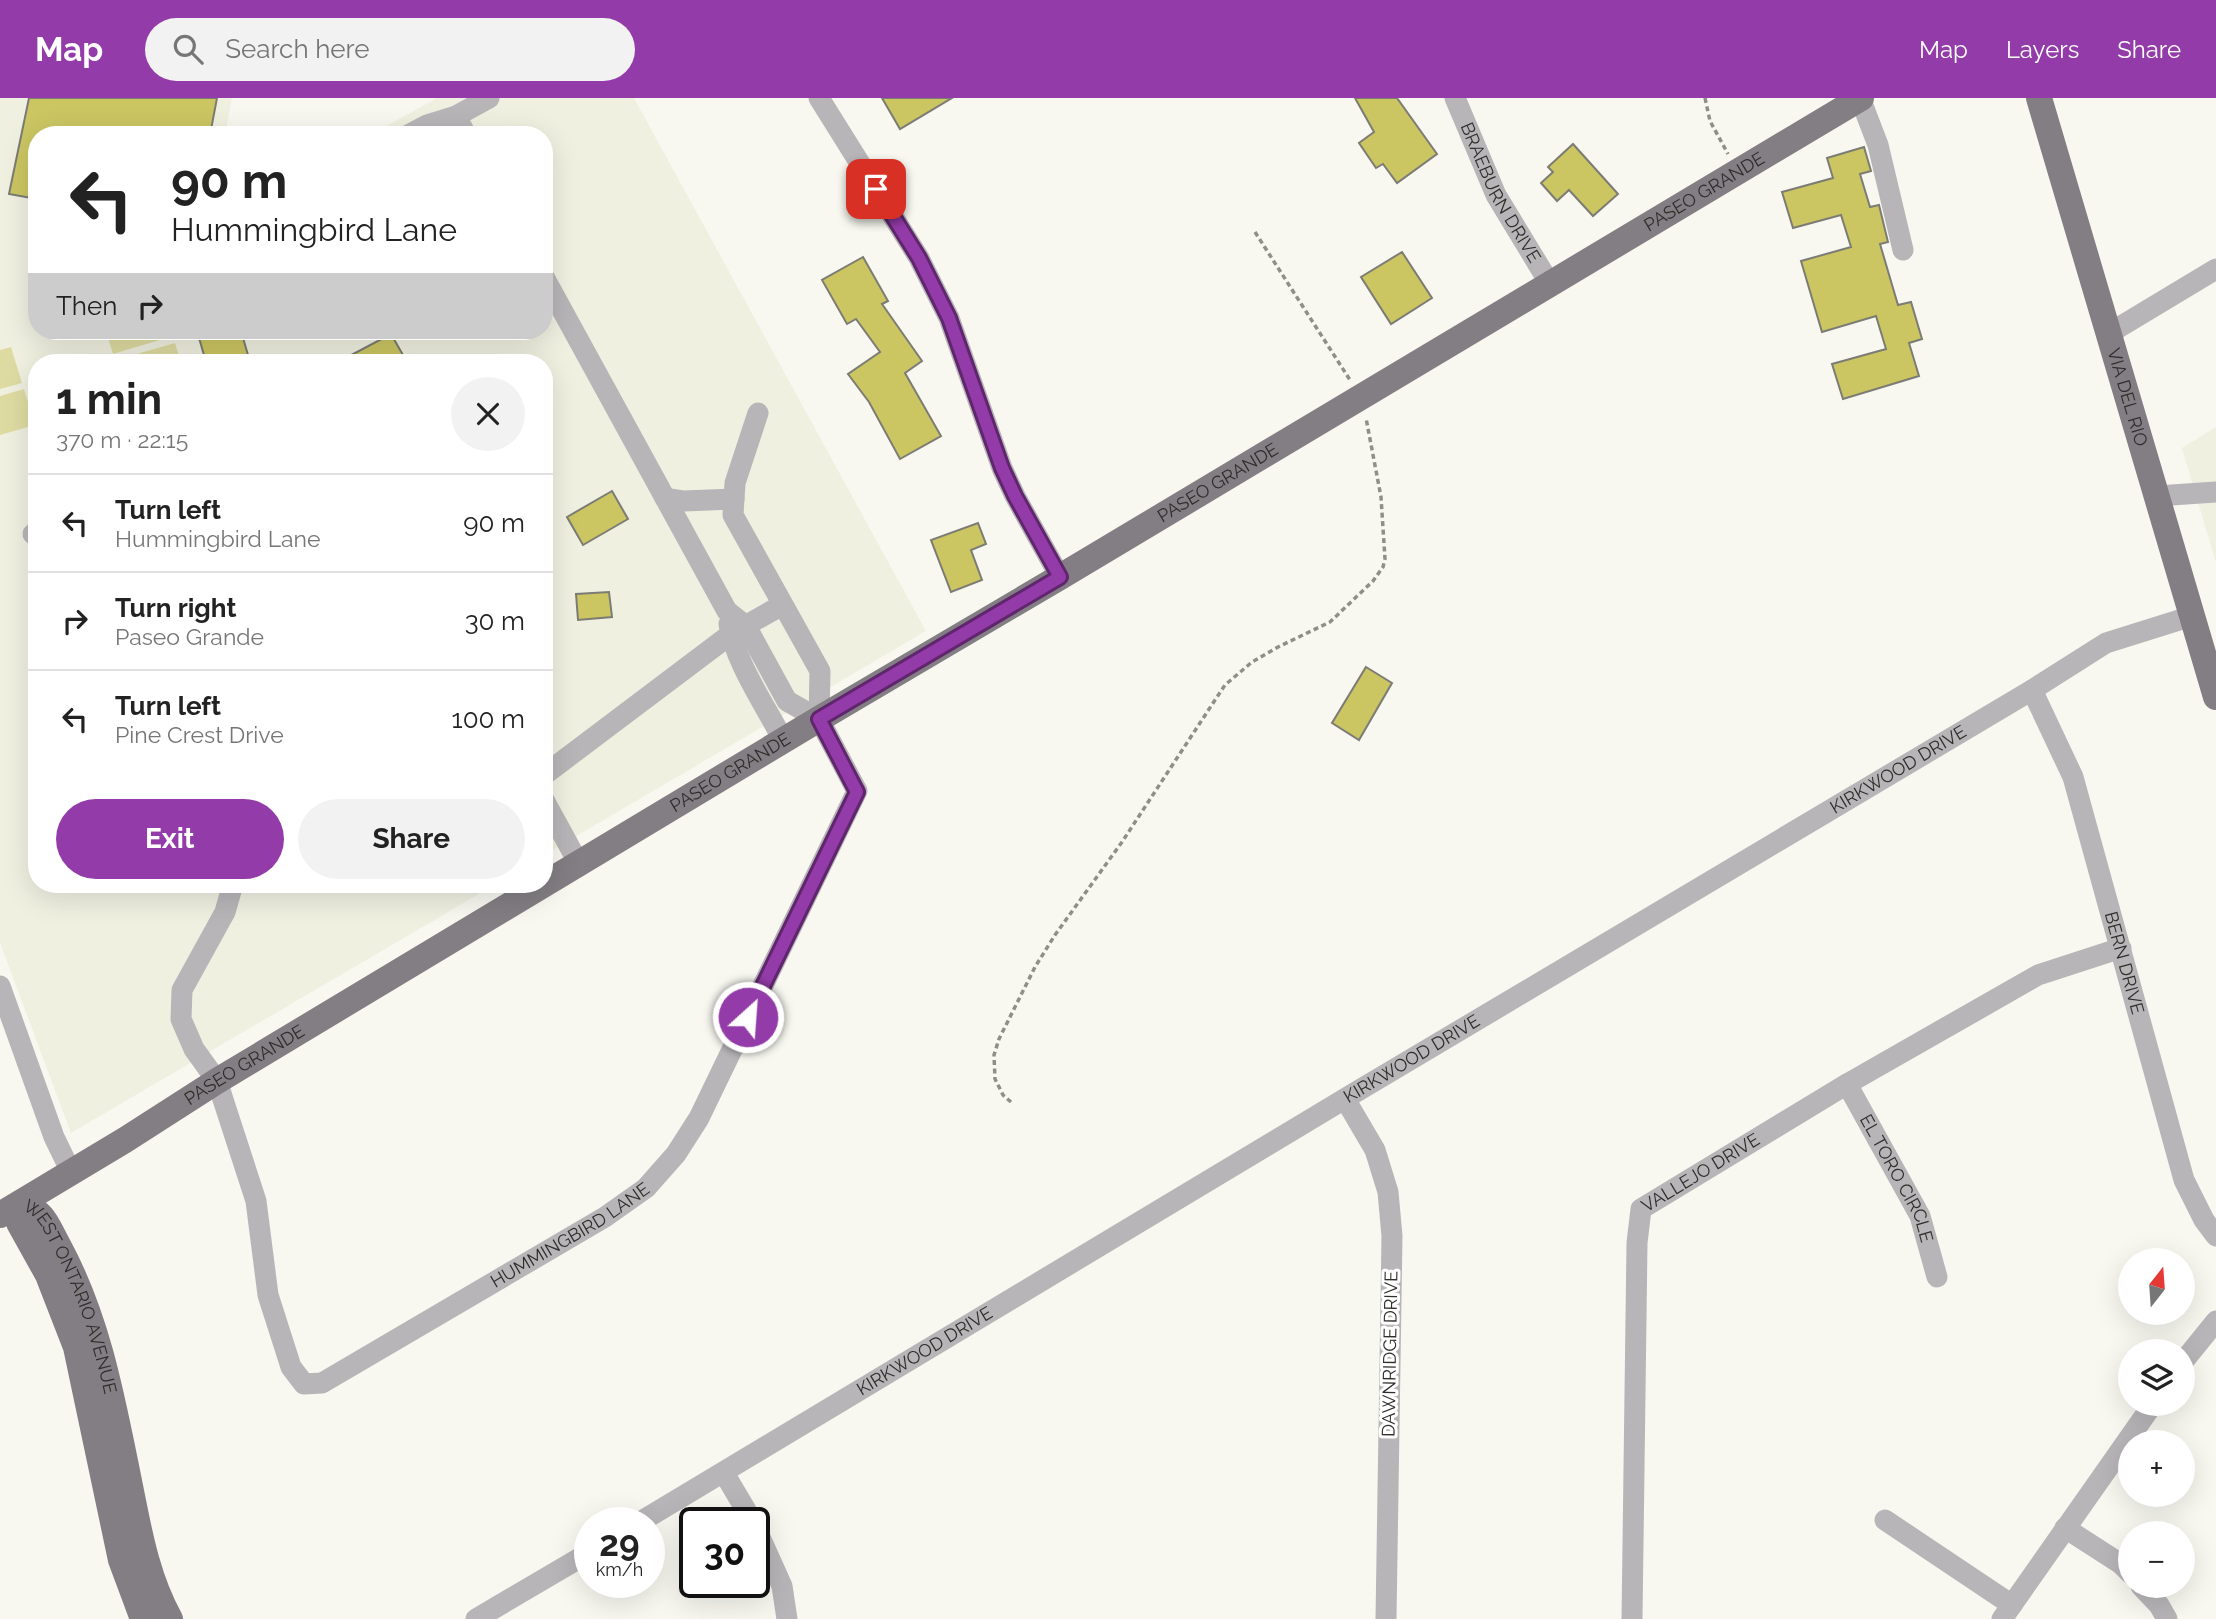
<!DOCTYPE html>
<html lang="en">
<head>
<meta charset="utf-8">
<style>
	:root { --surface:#fff; --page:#f2f2f2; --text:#222; --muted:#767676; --line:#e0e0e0; --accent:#933ba8 }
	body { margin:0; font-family:Raleway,sans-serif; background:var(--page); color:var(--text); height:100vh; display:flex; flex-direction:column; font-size:26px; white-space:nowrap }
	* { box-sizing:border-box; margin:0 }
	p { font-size:23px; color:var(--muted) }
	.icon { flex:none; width:38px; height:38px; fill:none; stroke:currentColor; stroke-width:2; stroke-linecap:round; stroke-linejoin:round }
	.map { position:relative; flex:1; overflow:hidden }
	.side { position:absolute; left:28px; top:256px; width:525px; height:539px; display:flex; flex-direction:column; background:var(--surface); border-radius:28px; box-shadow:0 7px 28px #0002 }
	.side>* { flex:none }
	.top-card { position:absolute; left:28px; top:28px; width:525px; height:214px; border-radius:28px; box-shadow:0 7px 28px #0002; background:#fff; color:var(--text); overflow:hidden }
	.needle { width:46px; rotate:17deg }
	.tools { position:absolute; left:2118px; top:1150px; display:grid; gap:14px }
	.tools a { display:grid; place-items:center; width:77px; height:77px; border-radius:50%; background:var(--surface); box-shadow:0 7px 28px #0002; font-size:35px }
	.speed { position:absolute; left:574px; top:1409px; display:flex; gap:14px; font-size:35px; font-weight:700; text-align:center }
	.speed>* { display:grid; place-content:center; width:91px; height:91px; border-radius:50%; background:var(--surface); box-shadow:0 7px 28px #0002; line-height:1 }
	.speed small { font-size:18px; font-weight:400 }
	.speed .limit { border:4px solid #111; border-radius:10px; background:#fff; color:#111 }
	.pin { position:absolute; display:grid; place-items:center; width:60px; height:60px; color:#fff; margin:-30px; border-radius:14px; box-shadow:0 4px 10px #0006 }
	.me { position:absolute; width:77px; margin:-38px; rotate:26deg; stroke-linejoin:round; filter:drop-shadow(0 0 5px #0008) }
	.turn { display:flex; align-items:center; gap:24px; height:147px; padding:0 28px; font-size:32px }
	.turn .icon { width:91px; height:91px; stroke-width:2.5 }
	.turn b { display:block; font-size:49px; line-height:60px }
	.then { display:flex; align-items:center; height:66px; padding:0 28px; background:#0003; gap:14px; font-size:26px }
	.round { display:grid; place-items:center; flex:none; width:74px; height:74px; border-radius:37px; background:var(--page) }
	.headline { display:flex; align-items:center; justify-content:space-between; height:119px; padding:0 28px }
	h1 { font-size:42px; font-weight:700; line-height:52px }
	.action { display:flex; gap:14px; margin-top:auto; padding:14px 28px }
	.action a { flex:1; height:80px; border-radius:42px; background:var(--accent); color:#fff; font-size:28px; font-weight:700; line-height:80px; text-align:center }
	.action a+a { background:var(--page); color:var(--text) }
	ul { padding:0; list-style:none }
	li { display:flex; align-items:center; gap:21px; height:98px; padding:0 28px; border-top:2px solid var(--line) }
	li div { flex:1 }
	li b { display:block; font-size:26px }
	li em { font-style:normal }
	header { display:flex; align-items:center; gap:42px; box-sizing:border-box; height:98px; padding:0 35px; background:var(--accent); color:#fff }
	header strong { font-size:33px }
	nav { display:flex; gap:38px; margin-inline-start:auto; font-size:24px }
	.search { width:490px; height:63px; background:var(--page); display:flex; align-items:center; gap:18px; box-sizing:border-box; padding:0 24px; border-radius:38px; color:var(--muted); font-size:26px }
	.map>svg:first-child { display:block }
	.built { fill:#f0f0e1 }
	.green { fill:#dedba2 }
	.building { fill:#cbc662; stroke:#7c7c75; stroke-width:2 }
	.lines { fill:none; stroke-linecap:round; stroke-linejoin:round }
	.path { stroke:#8f8f8a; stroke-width:3.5; stroke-dasharray:5 3.5; stroke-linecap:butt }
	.minor { stroke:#b8b5b8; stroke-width:21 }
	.major { stroke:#827e83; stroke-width:26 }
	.route-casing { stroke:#60266d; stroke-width:18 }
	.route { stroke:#933ba8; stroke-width:12 }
	.labels { text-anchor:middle; stroke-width:6; stroke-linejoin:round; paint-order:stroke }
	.street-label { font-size:18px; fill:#2e2e2b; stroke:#fff }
</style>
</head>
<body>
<header>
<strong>Map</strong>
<div class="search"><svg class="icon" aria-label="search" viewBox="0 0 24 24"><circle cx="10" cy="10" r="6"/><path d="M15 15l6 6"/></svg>Search here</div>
<nav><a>Map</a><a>Layers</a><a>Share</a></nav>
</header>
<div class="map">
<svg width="2216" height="1521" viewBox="0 0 2216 1521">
	<rect width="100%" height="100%" fill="#f8f8f1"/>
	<g class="built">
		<polygon points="0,0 232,0 225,37 37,37 37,233 544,233 544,37 370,37 437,0 634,0 926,533 544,757 544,264 37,264 37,786 496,786 71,1035 0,845"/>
		<polygon points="2216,329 2216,465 2182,350"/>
	</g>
	<g class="green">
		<polygon points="106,233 171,233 173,238 113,256"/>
		<polygon points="175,245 181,264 117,264 116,262"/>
		<polygon points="11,249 22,285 0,291 0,252"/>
		<polygon points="24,291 35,327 0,337 0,298"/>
	</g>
	<g class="building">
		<polygon points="29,0 217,0 210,37 37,37 37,101 9,96"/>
		<polygon points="882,0 952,0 900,31"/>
		<polygon points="1355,0 1397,0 1437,56 1397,85 1383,66 1376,70 1359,45 1374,34"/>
		<polygon points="1573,46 1618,96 1593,118 1569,92 1557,103 1541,85 1553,74 1548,69"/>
		<polygon points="1864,49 1871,73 1860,76 1870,109 1879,107 1888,144 1880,146 1898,207 1911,204 1922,241 1909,245 1919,278 1843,301 1832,266 1886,251 1876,218 1822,234 1801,163 1851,149 1841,117 1793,130 1782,94 1833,80 1827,60"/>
		<polygon points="1402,154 1432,200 1391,226 1361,179"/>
		<polygon points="863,159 888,203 882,206 922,263 905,275 941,338 900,361 869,304 848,276 880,254 856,221 847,226 822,182"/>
		<polygon points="197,233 241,233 248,257 223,264 206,264"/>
		<polygon points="391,236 407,264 338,264"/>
		<polygon points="612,393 628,421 583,447 567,419"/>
		<polygon points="978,425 986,446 971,452 982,482 951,494 931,442"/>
		<polygon points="609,494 612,519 578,522 576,496"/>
		<polygon points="1366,569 1392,585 1359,642 1332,625"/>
	</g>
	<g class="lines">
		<g class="path">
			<polyline points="1705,0 1710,23 1728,56"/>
			<polyline points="1255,134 1350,282"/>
			<polyline points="1011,1004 1003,997 995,981 994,957 999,941 1035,869 1055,837 1122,744 1217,599 1225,587 1252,564 1278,549 1330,524 1373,483 1383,469 1385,461 1381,399 1366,320"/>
		</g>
		<g class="minor">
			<polyline points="819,0 919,160 949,220 1002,370 1015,398 1060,479"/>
			<path id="s1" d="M 1455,0 L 1496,97 L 1550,186"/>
			<polyline points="1860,0 1878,47 1903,152"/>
			<polyline points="456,18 466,37"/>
			<polyline points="408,37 427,27 456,18 489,0"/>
			<polyline points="544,179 727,513 746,528 787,603 819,621"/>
			<polyline points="2108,236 2216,171"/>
			<polyline points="2157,398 2216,394"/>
			<polyline points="665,400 684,403 734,401"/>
			<polyline points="33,436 37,433"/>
			<path d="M 729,526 C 735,564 765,607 783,642"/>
			<path id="s2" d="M 2032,592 L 2073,679 L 2184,1082 L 2204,1122 L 2216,1138"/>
			<polyline points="544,677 731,536 782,507"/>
			<polyline points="544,702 579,766"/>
			<path id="s3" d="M 233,786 L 225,814 L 182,892 L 181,921 L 194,951 L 217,983 L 256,1103 L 268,1197 L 291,1269 L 304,1286 L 322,1285 L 605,1119 L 646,1090 L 676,1056 L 699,1020 L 857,693 L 819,621 L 820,573 L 733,417 L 735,385 L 758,315"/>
			<polyline points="0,888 54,1039 71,1074"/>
			<path id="s4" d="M 1847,986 L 1920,1118 L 1937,1179"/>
			<polyline points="1345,1001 1375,1052 1388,1094 1392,1138 1386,1521"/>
			<polyline points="2182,1265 2216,1223"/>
			<polyline points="724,1375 753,1424"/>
			<polyline points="1885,1422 2012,1507"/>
			<path id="s5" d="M 640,1424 L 1356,994 L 2032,592 L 2106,545 L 2192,518"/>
			<polyline points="754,1426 782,1488 787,1521"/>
			<polyline points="2065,1430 2121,1466 2130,1475"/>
			<polyline points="2141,1488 2159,1507 2167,1521"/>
			<polyline points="476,1521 590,1454"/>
			<path id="s6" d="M 1632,1521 L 1637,1145 L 1641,1111 L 1847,986 L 2038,877 L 2121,850"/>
			<polyline points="2002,1521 2153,1306"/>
		</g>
		<g class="major">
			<path id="s7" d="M 2039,0 L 2216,599"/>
			<path id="s8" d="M 21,1105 C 45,1115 46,1125 58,1147 C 99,1222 113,1305 130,1388 C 139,1433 147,1480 170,1521"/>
			<polyline points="21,1105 19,1125 48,1177 76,1249 121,1462 143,1521"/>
			<path id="s9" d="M 0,1117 L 125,1042 L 217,983 L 819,621 L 1060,479 L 1861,0"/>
		</g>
	</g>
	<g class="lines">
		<g class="route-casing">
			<polyline id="route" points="748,919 857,694 819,621 1060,479 1015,398 1002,370 949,220 919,160 876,91"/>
		</g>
		<use href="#route" class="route"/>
	</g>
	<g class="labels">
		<g class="street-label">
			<text dy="6" stroke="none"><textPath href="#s9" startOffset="1988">PASEO GRANDE</textPath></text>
			<text dy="6" stroke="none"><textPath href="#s1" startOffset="105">BRAEBURN DRIVE</textPath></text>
			<text dy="6" stroke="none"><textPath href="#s7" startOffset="312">VIA DEL RIO</textPath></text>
			<text dy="6" stroke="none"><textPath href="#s9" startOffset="1421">PASEO GRANDE</textPath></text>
			<text dy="6" stroke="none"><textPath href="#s5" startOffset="1466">KIRKWOOD DRIVE</textPath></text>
			<text dy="6" stroke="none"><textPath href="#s9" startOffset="854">PASEO GRANDE</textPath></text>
			<text dy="6" stroke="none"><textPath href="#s2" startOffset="289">BERN DRIVE</textPath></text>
			<text dy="6" stroke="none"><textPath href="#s5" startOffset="900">KIRKWOOD DRIVE</textPath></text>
			<text dy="6" stroke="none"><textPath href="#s9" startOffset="287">PASEO GRANDE</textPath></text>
			<text dy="6" stroke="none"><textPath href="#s6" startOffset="480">VALLEJO DRIVE</textPath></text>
			<text dy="6" stroke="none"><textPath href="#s4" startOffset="107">EL TORO CIRCLE</textPath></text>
			<text dy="6" stroke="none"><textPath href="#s3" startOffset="844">HUMMINGBIRD LANE</textPath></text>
			<text dy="6" stroke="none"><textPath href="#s8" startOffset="110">WEST ONTARIO AVENUE</textPath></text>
			<text dy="6" stroke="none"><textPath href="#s5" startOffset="332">KIRKWOOD DRIVE</textPath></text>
			<text transform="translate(1390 1256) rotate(-89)" y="6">DAWNRIDGE DRIVE</text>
		</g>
	</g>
</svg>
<div class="tools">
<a><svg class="needle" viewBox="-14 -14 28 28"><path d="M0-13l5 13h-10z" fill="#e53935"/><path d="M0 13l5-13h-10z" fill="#767676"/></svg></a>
<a><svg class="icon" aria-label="layers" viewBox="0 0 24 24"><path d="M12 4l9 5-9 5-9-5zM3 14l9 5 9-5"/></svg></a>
<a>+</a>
<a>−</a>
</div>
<div class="speed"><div>29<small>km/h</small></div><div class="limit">30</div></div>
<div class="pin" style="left:876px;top:91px;background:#d93025"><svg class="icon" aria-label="arrive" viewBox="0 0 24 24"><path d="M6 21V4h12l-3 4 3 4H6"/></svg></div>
<svg class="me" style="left:748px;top:919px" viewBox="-20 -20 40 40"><circle r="17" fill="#933ba8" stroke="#fff" stroke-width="3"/><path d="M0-11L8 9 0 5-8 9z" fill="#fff"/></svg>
<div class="top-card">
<div class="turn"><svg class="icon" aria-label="left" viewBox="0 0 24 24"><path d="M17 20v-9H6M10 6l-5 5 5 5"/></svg><div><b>90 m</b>Hummingbird Lane</div></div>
<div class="then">Then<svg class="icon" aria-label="right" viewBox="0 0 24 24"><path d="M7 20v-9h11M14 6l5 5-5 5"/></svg></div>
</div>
<section class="side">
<div class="headline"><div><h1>1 min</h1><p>370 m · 22:15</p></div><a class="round"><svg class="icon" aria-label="close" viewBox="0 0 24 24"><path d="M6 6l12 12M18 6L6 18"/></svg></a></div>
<ul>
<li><svg class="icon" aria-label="left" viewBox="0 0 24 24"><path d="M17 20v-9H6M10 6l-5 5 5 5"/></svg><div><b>Turn left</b><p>Hummingbird Lane</p></div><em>90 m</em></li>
<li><svg class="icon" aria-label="right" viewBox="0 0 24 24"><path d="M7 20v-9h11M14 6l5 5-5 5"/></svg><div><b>Turn right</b><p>Paseo Grande</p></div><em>30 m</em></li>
<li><svg class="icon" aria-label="left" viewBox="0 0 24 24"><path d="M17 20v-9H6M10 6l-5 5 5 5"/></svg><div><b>Turn left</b><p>Pine Crest Drive</p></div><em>100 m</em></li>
</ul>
<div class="action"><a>Exit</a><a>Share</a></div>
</section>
</div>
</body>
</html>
